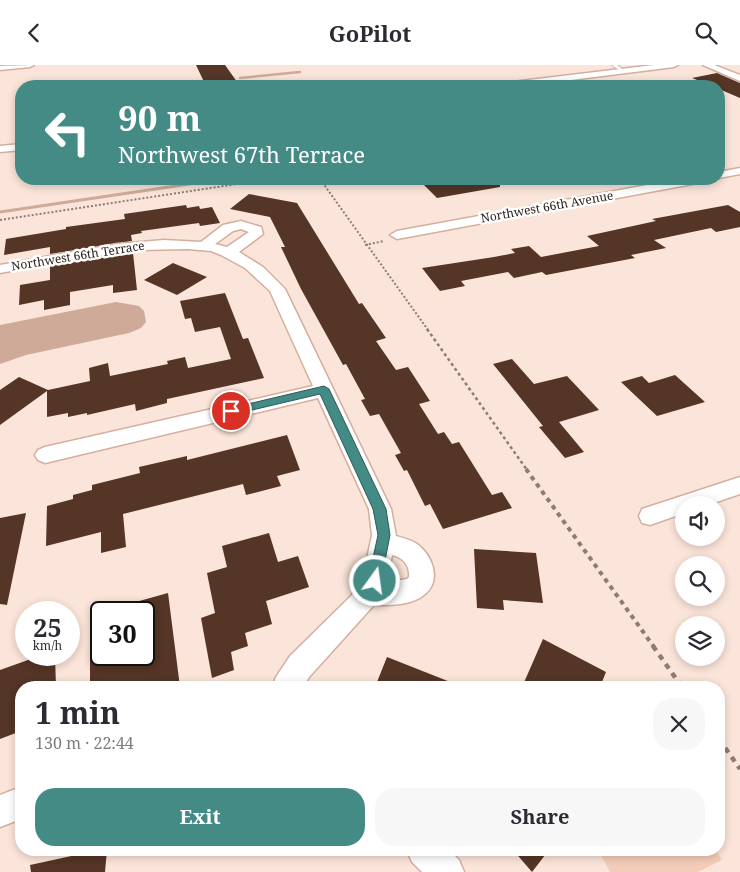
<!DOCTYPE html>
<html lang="en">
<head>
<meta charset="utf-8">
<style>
	:root { --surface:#fff; --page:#f7f7f7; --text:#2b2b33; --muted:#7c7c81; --accent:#448b86 }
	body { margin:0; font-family:"Noto Serif",serif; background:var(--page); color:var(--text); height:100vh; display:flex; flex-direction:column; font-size:19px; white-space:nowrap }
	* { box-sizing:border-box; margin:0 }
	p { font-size:16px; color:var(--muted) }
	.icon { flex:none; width:28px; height:28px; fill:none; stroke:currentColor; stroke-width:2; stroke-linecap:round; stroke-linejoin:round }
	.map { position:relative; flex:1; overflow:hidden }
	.drawer { position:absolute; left:15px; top:616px; width:710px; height:175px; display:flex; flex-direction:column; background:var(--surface); border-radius:20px; box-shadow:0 2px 8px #0003 }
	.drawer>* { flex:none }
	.hud { position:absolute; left:15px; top:15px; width:710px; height:105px; border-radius:20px; box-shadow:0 2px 8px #0003; background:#448b86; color:#fff; overflow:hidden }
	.buttons { position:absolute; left:675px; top:431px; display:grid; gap:10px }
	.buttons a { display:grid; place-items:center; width:50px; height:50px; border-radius:50%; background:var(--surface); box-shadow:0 2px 8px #0003; font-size:25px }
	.speed { position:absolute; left:15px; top:536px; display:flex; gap:10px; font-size:25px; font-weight:700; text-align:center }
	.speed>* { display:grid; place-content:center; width:65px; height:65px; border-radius:50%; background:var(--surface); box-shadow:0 2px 8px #0003; line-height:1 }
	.speed small { font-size:12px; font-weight:400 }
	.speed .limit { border:2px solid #111; border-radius:8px; background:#fff; color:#111 }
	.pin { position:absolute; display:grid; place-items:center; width:42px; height:42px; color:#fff; margin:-21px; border:2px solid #fff; border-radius:50%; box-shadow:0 1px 5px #0007 }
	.me { position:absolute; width:55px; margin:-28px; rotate:14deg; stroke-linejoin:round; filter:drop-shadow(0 0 4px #0008) }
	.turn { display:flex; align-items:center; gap:18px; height:105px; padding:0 20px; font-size:22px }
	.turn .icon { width:65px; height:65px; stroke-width:2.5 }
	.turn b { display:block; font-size:35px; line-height:42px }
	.round { display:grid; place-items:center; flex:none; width:52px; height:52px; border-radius:20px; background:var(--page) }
	.head { display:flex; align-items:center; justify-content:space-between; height:85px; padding:0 20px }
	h1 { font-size:30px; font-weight:700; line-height:38px }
	.primary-button { display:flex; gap:10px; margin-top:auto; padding:10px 20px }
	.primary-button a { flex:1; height:58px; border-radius:20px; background:var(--accent); color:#fff; font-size:20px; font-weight:700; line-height:58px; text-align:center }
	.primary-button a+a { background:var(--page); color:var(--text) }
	header { display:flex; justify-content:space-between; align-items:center; height:65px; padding:0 20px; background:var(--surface); font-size:22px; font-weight:700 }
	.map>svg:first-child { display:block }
	.green { fill:#f4cdba }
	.water { fill:#cfaa98 }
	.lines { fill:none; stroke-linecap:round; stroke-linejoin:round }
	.stream-far1 { stroke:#cfaa98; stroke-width:2.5 }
	.stream { stroke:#cfaa98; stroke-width:3 }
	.building { fill:#543526 }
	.lane-casing { stroke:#d4af9e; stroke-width:2 }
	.street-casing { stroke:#d4af9e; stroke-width:3 }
	.path-far3 { stroke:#8e7c73; stroke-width:2; stroke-dasharray:2 2; stroke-linecap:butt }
	.path-far2 { stroke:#8e7c73; stroke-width:2.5; stroke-dasharray:3 3; stroke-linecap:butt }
	.path-far1 { stroke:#8e7c73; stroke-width:4; stroke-dasharray:4.5 4.5; stroke-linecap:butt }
	.path { stroke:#8e7c73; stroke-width:4.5; stroke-dasharray:5.5 5.5; stroke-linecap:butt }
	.lane { fill:#fff; fill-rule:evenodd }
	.street { fill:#fff; fill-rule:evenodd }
	.route { fill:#448b86; stroke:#2c5a57 }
	.labels { text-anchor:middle; stroke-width:5; stroke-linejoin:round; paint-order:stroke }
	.far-street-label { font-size:12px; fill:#291c15; stroke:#fff }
</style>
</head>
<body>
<header><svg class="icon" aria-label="back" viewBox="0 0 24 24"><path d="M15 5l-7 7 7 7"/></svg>GoPilot<svg class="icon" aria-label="search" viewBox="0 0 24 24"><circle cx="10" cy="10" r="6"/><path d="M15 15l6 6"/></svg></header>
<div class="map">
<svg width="740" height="807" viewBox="0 0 740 807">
	<rect width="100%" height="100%" fill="#fbe4d9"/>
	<polygon class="green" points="598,785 716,785 722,795 698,807 610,807"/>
	<polygon class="water" points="116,237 139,241 144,246 146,257 141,263 129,268 26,290 0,299 0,260"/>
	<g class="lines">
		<polyline class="stream-far1" points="240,13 300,7"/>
		<polyline class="stream" points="0,147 223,114"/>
	</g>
	<g class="building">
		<polygon points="196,0 225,0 240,21 206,21"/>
		<polygon points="717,8 740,18 740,33 719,24 719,21 712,21 692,13"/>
		<polygon points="457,114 500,114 500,122 437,133 423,119"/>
		<polygon points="249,129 297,138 359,239 362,238 386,273 376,276 396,305 408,302 430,336 419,339 438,369 444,367 452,379 459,377 492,430 502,427 512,443 443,464 430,439 425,441 407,405 404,406 395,390 401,388 379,349 370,351 361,335 365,334 346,299 343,300 301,224 281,182 285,182 270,152 230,144"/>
		<polygon points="186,140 187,143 199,141 200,144 212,142 220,158 200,161 199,158 141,166 142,168 131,170 132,176 50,189 50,182 4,190 6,174 66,164 66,162 125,154 124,149"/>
		<polygon points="728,140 740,147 740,162 716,167 711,163 654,175 666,183 631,190 635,193 546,210 542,207 514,213 508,207 461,216 465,221 440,226 422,203 494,192 515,188 511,184 529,181 541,192 599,181 587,171 656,156 652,154"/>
		<polygon points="133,188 137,225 113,228 113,220 70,227 70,240 44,245 44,235 19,240 20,220 50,215 50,201"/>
		<polygon points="173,198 207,212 177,230 144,215"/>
		<polygon points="225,228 243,274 248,273 264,313 167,334 167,338 136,346 135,339 87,350 87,348 68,352 68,348 47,352 47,326 0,360 0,325 19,312 48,325 90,316 89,303 108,298 110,311 168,299 167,296 185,292 188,303 231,294 220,262 195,267 191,253 185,254 180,236"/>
		<polygon points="512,294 534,319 567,311 599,345 559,357 584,387 565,393 539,362 543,361 493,299"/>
		<polygon points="675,310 705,337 657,351 621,317 642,311 649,318"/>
		<polygon points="287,370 300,405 277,411 281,421 246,430 243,419 123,449 126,482 101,488 101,467 46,481 47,441 73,434 73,430 92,425 92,420 140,408 139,402 187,391 187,395"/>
		<polygon points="26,448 7,540 0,539 0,453"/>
		<polygon points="269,468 278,497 298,491 309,522 266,536 272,559 245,568 248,581 231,587 234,605 212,613 201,553 215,548 207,508 227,502 222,481"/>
		<polygon points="474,484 536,488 543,538 503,535 504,545 477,543"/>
		<polygon points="168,528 180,622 90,622 90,590 144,590 144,548 115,548 114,543"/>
		<polygon points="543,574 606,607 600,622 522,622"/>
		<polygon points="28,590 55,590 56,622 21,622 21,666 0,674 0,605 28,595"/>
		<polygon points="387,592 463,622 375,622"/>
		<polygon points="99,785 107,785 105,807 31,807 30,800"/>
		<polygon points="513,785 549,785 532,807"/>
	</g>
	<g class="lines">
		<g class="lane-casing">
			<polygon id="lane" points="612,0 617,0 625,6 622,7"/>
		</g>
		<g class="street-casing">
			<g id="street">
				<polygon points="34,0 30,2 0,5 0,1"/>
				<polygon points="654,0 678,0 674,2 523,21 500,21 504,18"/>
				<polygon points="703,0 714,0 740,10 740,16"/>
				<polygon points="21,79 21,85 0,87 0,81"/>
				<polygon points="740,103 740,109 719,113 719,107"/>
				<polygon points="680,114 704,114 698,118 397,174 390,170 397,166"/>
				<path d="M 241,156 L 261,162 L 263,169 L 239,187 L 263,202 L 285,224 L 391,444 L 396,471 C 403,473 411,475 417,479 C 432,490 442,515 425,529 C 412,541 390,540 374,540 L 310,611 L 302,622 L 272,622 L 276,612 L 290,591 L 351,531 L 363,513 L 372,470 L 369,444 L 318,333 L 45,398 L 38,395 L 35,390 L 38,385 L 45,382 L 313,321 L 270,226 L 245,203 L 221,190 L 211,186 L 188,184 L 141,185 L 94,191 L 0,208 L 0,200 L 117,179 L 164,175 L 201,177 L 223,160 ZM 241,164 L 249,167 L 227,182 L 215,179 L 233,166 ZM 392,490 C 403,492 410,501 409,512 L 407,514 L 387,517 Z"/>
				<polygon points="740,412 740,429 708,440 684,440 684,448 650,460 642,458 639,451 642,444"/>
				<polygon points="21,722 21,754 0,762 0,730"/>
				<polygon points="407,785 449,785 459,795 464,807 422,807 412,797"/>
			</g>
		</g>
		<g class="path-far3">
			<polyline points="320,114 428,265"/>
			<polyline points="0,155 270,114"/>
			<polyline points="365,180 384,176"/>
		</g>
		<polyline class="path-far2" points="427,264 527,405"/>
		<polyline class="path-far1" points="526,404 654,582"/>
		<g class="path">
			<polyline points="653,581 682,622"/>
			<polyline points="719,674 740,704"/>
		</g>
		<use href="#lane" class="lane"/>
		<use href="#street" class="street"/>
	</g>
	<polygon class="route" points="324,321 329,324 386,444 390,470 381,516 379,521 375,522 370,521 368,516 378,470 373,444 320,329 231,350 226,346 231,343"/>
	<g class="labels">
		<g class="far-street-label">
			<text transform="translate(547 142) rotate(-10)" y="4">Northwest 66th Avenue</text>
			<text transform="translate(78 191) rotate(-9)" y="4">Northwest 66th Terrace</text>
		</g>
	</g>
</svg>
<div class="buttons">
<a><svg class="icon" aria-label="sound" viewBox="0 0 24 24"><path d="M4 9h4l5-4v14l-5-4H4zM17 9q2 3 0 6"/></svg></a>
<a><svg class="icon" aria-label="search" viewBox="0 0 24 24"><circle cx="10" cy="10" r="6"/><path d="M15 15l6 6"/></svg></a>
<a><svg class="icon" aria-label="layers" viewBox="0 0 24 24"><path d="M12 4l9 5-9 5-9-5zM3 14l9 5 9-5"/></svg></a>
</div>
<div class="speed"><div>25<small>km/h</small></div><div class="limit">30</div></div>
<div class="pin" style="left:231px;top:346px;background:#d93025"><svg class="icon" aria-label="arrive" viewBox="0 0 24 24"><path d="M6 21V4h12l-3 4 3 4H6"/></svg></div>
<svg class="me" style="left:375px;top:516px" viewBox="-20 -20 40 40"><circle r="17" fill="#448b86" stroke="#fff" stroke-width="3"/><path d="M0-11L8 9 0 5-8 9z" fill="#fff"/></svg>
<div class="hud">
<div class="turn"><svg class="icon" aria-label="left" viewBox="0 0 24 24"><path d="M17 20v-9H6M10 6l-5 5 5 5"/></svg><div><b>90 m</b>Northwest 67th Terrace</div></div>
</div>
<section class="drawer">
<div class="head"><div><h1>1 min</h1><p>130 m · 22:44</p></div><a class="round"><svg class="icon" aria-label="close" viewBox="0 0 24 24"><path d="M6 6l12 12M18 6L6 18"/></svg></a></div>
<div class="primary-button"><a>Exit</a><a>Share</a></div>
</section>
</div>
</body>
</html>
